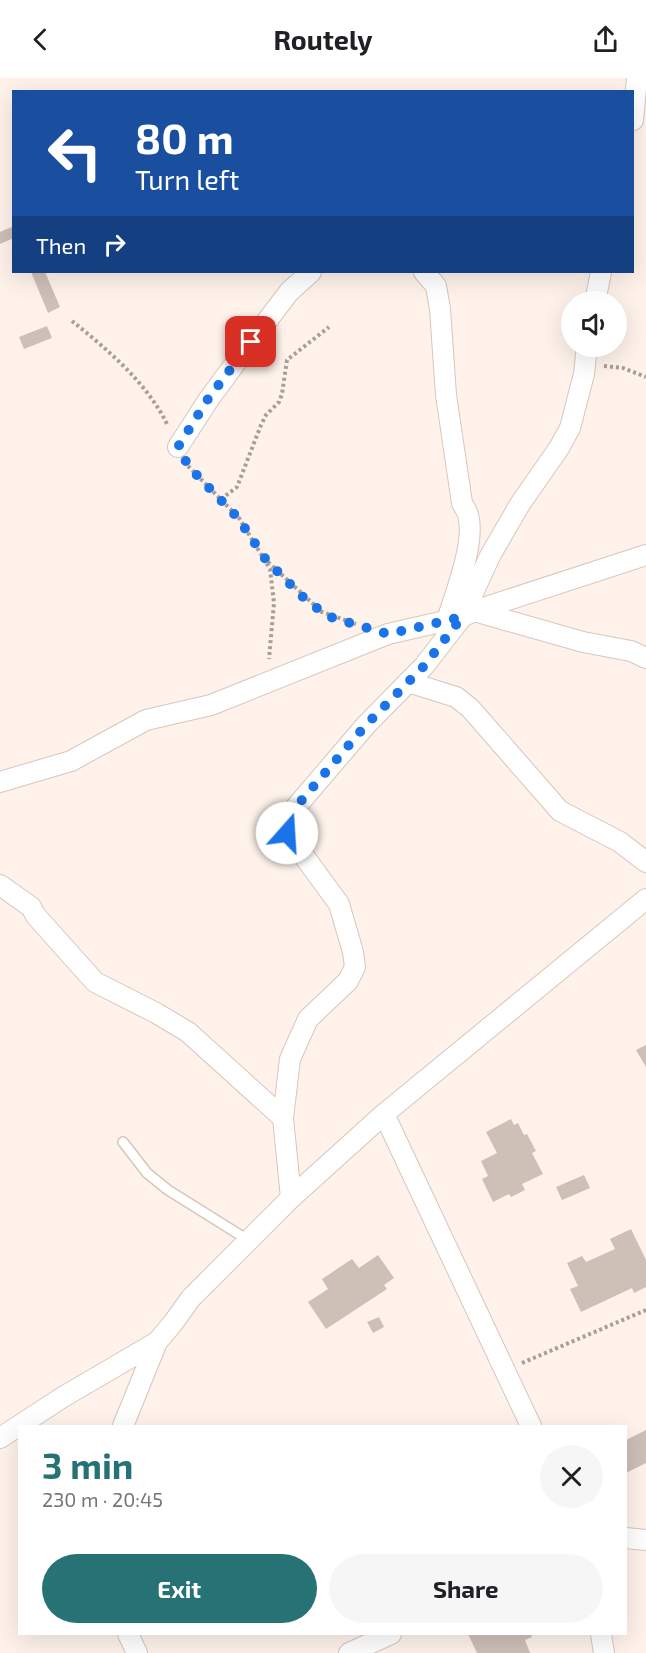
<!DOCTYPE html>
<html lang="en">
<head>
<meta charset="utf-8">
<style>
	:root { --surface:#fff; --page:#f6f6f6; --text:#202124; --muted:#757577; --accent:#277275 }
	body { margin:0; font-family:"Exo 2",sans-serif; background:var(--page); color:var(--text); height:100vh; display:flex; flex-direction:column; font-size:22px; white-space:nowrap }
	* { box-sizing:border-box; margin:0 }
	p { font-size:20px; color:var(--muted) }
	.icon { flex:none; width:33px; height:33px; fill:none; stroke:currentColor; stroke-width:2; stroke-linecap:round; stroke-linejoin:round }
	.map { position:relative; flex:1; overflow:hidden }
	.sheet { position:absolute; left:18px; top:1347px; width:609px; height:210px; display:flex; flex-direction:column; background:var(--surface); border-radius:0px; box-shadow:0 6px 24px #0002 }
	.sheet>* { flex:none }
	.hud { position:absolute; left:12px; top:12px; width:622px; height:183px; border-radius:0px; box-shadow:0 6px 24px #0002; background:#1a4fa0; color:#fff; overflow:hidden }
	.controls { position:absolute; left:561px; top:213px; display:grid; gap:12px }
	.controls a { display:grid; place-items:center; width:66px; height:66px; border-radius:50%; background:var(--surface); box-shadow:0 6px 24px #0002; font-size:30px }
	.pin { position:absolute; display:grid; place-items:center; width:51px; height:51px; color:#fff; margin:-26px; border-radius:12px; box-shadow:0 3px 9px #0006 }
	.me { position:absolute; width:66px; margin:-33px; rotate:19deg; stroke-linejoin:round; filter:drop-shadow(0 0 4px #0008) }
	.turn { display:flex; align-items:center; gap:21px; height:126px; padding:0 24px; font-size:27px }
	.turn .icon { width:78px; height:78px; stroke-width:2.5 }
	.turn b { display:block; font-size:42px; line-height:51px }
	.then { display:flex; align-items:center; height:57px; padding:0 24px; background:#0003; gap:12px; font-size:22px }
	.round { display:grid; place-items:center; flex:none; width:63px; height:63px; border-radius:32px; background:var(--page) }
	.headline { display:flex; align-items:center; justify-content:space-between; height:102px; padding:0 24px }
	h1 { font-size:36px; font-weight:700; line-height:45px; color:var(--accent) }
	.button { display:flex; gap:12px; margin-top:auto; padding:12px 24px }
	.button a { flex:1; height:69px; border-radius:36px; background:var(--accent); color:#fff; font-size:24px; font-weight:700; line-height:69px; text-align:center }
	.button a+a { background:var(--page); color:var(--text) }
	header { display:flex; justify-content:space-between; align-items:center; height:78px; padding:0 24px; background:var(--surface); font-size:27px; font-weight:700 }
	.map>svg:first-child { display:block }
	.building { fill:#cebfb7 }
	.lines { fill:none; stroke-linecap:round; stroke-linejoin:round }
	.service-casing { stroke:#d6c6be; stroke-width:12 }
	.minor-casing { stroke:#d6c6be; stroke-width:22 }
	.path { stroke:#a79e98; stroke-width:4; stroke-dasharray:3 3; stroke-linecap:butt }
	.service { stroke:#fff; stroke-width:9 }
	.minor { stroke:#fff; stroke-width:20 }
	.route { stroke:#1a73e8; stroke-width:10; stroke-dasharray:0 18 }
</style>
</head>
<body>
<header><svg class="icon" aria-label="back" viewBox="0 0 24 24"><path d="M15 5l-7 7 7 7"/></svg>Routely<svg class="icon" aria-label="share" viewBox="0 0 24 24"><path d="M12 15V3M7 8l5-5 5 5M5 13v7h14v-7"/></svg></header>
<div class="map">
<svg width="646" height="1575" viewBox="0 0 646 1575">
	<rect width="100%" height="100%" fill="#fef2eb"/>
	<g class="building">
		<polygon points="14,148 14,160 0,166 0,154"/>
		<polygon points="31,194 45,194 60,229 48,235"/>
		<polygon points="47,248 52,260 24,271 19,259"/>
		<polygon points="646,967 646,989 636,972"/>
		<polygon points="511,1041 514,1047 518,1045 524,1057 527,1056 536,1073 532,1075 543,1096 522,1106 525,1112 511,1119 509,1116 493,1124 482,1101 488,1098 481,1083 497,1075 486,1054"/>
		<polygon points="584,1097 590,1110 562,1122 556,1109"/>
		<polygon points="631,1151 646,1182 646,1209 634,1215 632,1210 581,1234 570,1211 578,1208 567,1185 582,1178 586,1184 615,1171 610,1161"/>
		<polygon points="378,1177 394,1200 384,1207 387,1211 326,1251 308,1224 328,1211 322,1201 352,1181 359,1190"/>
		<polygon points="379,1239 384,1249 373,1255 367,1244"/>
		<polygon points="646,1352 646,1385 626,1395 626,1362"/>
		<polygon points="468,1556 531,1556 532,1559 525,1562 530,1575 477,1575"/>
	</g>
	<g class="lines">
		<g class="service-casing">
			<polyline id="service" points="123,1064 147,1095 168,1112 248,1162"/>
		</g>
		<g class="minor-casing">
			<g id="minor">
				<polyline points="633,42 637,0"/>
				<path d="M 424,194 L 436,208 L 440,231 L 446,317 L 462,425 C 464,429 467,433 468,437 C 476,463 455,517 447,542"/>
				<polyline points="595,224 601,194"/>
				<polyline points="178,369 209,321 251,264 289,214 311,194"/>
				<polyline points="474,533 583,564 631,573 646,580"/>
				<polyline points="408,604 456,619 470,630 560,733 620,764 646,784"/>
				<polyline points="0,704 71,683 146,642 211,627 388,556 462,539 474,533 646,477"/>
				<polyline points="0,807 31,829 36,838 95,904 156,935 188,954 283,1040"/>
				<polyline points="384,1036 531,1348"/>
				<polyline points="291,1120 283,1040 290,981 308,941 348,903 355,889 353,874 339,826 287,755 284,743 366,647 424,588 462,539 490,478 520,426 559,370 570,350 584,296 587,268"/>
				<polyline points="123,1348 157,1264 173,1245 191,1220 291,1120 384,1036 646,821"/>
				<polyline points="0,1360 63,1319 157,1264"/>
				<polyline points="626,1460 646,1462"/>
				<polyline points="128,1556 137,1575"/>
				<polyline points="601,1556 604,1575"/>
				<polyline points="349,1575 391,1556"/>
			</g>
		</g>
		<g class="path">
			<path d="M 72,243 C 107,271 147,305 167,346"/>
			<polyline points="604,288 623,290 646,299"/>
			<polyline points="188,388 239,440 270,491 274,525 269,581"/>
			<polyline points="221,421 237,409 261,347 266,337 279,324 282,316 287,282 329,249"/>
			<polyline points="268,484 322,534 356,546"/>
			<polyline points="522,1285 646,1232"/>
		</g>
		<use href="#service" class="service"/>
		<use href="#minor" class="minor"/>
	</g>
	<g class="lines">
		<polyline class="route" points="251,264 208,321 178,369 189,389 238,440 266,482 303,519 322,534 333,540 388,556 462,539 424,588 366,647 284,743 287,755"/>
	</g>
</svg>
<div class="controls">
<a><svg class="icon" aria-label="sound" viewBox="0 0 24 24"><path d="M4 9h4l5-4v14l-5-4H4zM17 9q2 3 0 6"/></svg></a>
</div>
<div class="pin" style="left:251px;top:264px;background:#d93025"><svg class="icon" aria-label="arrive" viewBox="0 0 24 24"><path d="M6 21V4h12l-3 4 3 4H6"/></svg></div>
<svg class="me" style="left:287px;top:755px" viewBox="-20 -20 40 40"><circle r="19" fill="#fff"/><path d="M0-13L10 11 0 6-10 11z" fill="#1a73e8"/></svg>
<div class="hud">
<div class="turn"><svg class="icon" aria-label="left" viewBox="0 0 24 24"><path d="M17 20v-9H6M10 6l-5 5 5 5"/></svg><div><b>80 m</b>Turn left</div></div>
<div class="then">Then<svg class="icon" aria-label="right" viewBox="0 0 24 24"><path d="M7 20v-9h11M14 6l5 5-5 5"/></svg></div>
</div>
<section class="sheet">
<div class="headline"><div><h1>3 min</h1><p>230 m · 20:45</p></div><a class="round"><svg class="icon" aria-label="close" viewBox="0 0 24 24"><path d="M6 6l12 12M18 6L6 18"/></svg></a></div>
<div class="button"><a>Exit</a><a>Share</a></div>
</section>
</div>
</body>
</html>
